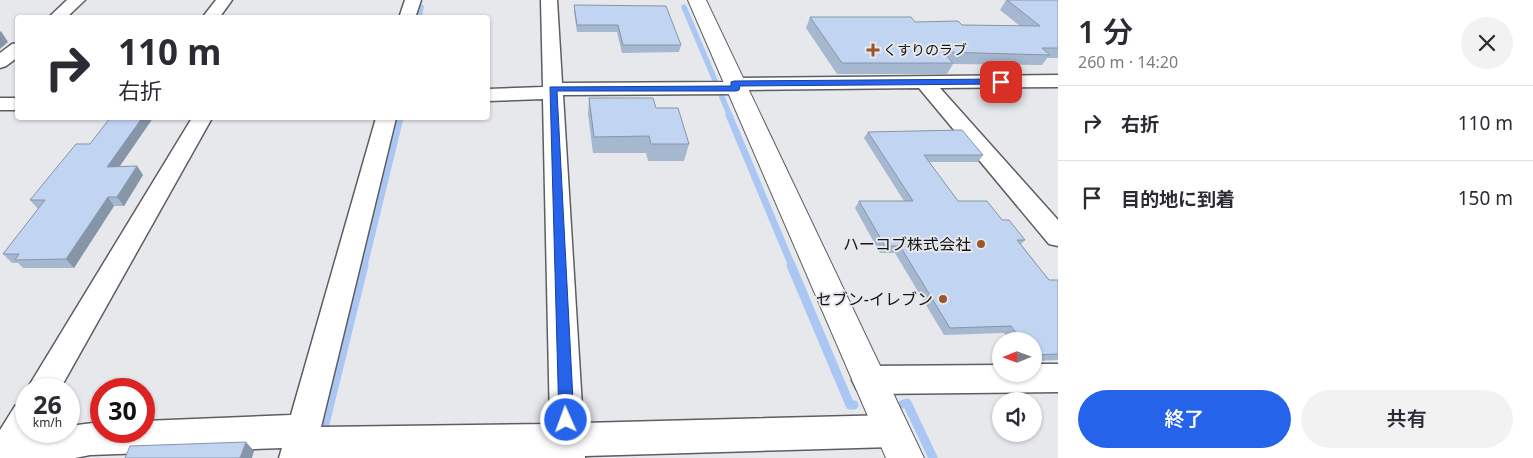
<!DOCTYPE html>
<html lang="ja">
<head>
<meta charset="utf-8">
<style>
	:root { --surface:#fff; --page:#f2f2f3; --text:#2b2b33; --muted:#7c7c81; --line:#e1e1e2; --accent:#2563eb }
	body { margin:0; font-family:"Noto Sans","Noto Sans JP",sans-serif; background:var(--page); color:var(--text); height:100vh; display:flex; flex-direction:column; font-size:19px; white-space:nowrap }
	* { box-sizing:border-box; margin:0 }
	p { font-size:16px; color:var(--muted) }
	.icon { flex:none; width:28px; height:28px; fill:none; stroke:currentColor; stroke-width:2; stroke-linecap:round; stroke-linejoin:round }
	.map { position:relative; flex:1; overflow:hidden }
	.panel { display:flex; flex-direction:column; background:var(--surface); width:475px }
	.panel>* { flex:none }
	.top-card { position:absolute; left:15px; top:15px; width:475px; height:105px; border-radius:5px; box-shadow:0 1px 4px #0004; background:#fff; color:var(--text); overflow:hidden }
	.needle { width:32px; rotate:269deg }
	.tools { position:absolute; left:992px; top:332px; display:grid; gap:10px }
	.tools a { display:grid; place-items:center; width:50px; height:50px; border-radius:50%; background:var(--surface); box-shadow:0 1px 4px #0004; font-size:25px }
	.speed { position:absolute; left:15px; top:378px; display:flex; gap:10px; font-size:25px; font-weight:700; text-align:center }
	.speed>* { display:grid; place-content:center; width:65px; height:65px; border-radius:50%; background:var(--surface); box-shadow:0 1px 4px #0004; line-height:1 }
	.speed small { font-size:12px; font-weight:400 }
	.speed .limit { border:8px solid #d22; background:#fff; color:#111 }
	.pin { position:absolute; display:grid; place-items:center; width:42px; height:42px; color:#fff; margin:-21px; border-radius:10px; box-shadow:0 2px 8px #0006 }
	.me { position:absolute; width:55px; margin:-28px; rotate:358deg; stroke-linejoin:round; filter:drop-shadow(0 0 4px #0008) }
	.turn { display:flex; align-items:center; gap:18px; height:105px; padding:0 20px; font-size:22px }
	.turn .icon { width:65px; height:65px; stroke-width:2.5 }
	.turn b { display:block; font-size:35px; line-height:42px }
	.round { display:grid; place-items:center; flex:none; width:52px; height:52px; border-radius:26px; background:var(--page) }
	.overview { display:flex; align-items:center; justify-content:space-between; height:85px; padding:0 20px }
	h1 { font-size:30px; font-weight:600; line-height:38px }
	.primary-button { display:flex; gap:10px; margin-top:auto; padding:10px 20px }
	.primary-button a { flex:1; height:58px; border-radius:30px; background:var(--accent); color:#fff; font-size:20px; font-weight:600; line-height:58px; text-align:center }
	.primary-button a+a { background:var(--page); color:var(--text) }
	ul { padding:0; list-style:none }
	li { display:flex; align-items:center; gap:15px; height:75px; padding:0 20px; border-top:1px solid var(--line) }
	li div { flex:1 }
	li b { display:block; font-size:19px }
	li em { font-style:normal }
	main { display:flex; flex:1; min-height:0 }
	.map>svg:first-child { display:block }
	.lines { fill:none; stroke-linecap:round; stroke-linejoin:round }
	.stream-far2 { stroke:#a9c7f2; stroke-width:5.5 }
	.stream-far1 { stroke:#a9c7f2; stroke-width:7 }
	.stream { stroke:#a9c7f2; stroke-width:9 }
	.street-casing { stroke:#5c5e61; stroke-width:3 }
	.secondary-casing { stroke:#5c5e61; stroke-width:2 }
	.street { fill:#fff; fill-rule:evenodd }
	.secondary { fill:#fff; fill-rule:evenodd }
	.wall { fill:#a6b7d0 }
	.shaded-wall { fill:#8795a9 }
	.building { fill:#c1d5f2; stroke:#8795a9 }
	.route { fill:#2563eb; stroke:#184099 }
	.poi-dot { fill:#9a552a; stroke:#e6e8ec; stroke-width:2 }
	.labels { text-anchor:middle; stroke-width:4; stroke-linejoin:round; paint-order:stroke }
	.far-poi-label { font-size:14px; fill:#141415; stroke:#e6e8ec; text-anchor:start }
	.poi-label { font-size:16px; fill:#141415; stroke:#e6e8ec; text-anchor:end }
</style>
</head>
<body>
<main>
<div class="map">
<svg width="1058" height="458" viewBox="0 0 1058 458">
	<rect width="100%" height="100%" fill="#e6e8ec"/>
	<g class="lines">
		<g class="stream-far2">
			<polyline points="684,7 730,116"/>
			<polyline points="419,18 421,7"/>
		</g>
		<g class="stream-far1">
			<polyline points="729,115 792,266"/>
			<polyline points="364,266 400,118"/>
		</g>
		<g class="stream">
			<polyline points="791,265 850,405 854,405"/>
			<polyline points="903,404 907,403 933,458"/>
			<polyline points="322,436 364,265"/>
		</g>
		<g class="street-casing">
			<g id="street">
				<polygon points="67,0 85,0 66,18 48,18"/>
				<polygon points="216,0 232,0 219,18 202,18"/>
				<polygon points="405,0 421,0 415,18 399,18"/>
				<polygon points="541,0 557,0 562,83 726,82 734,78 1058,75 1058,87 940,88 1058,220 1058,246 1049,244 919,88 745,90 736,94 563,95 583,423 892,415 904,420 909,431 904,442 892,447 585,456 585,458 279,458 282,448 90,455 75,458 0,458 0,430 15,406 26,402 26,431 69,431 69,426 101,422 101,431 144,431 144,421 291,415 376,118 396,118 321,427 550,424 543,99 488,101 488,89 543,87"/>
				<polygon points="18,43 18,57 6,66 0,68 0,53 12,44"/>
				<rect x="0" y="98" width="18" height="12"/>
				<polygon points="192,118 212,118 60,389 27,389"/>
				<polygon points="1034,364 1058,364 1058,392 868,394 857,390 852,380 857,370 868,366 1001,365 1001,374 1034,374"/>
			</g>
		</g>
		<g class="secondary-casing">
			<polygon id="secondary" points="688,0 706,0 924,458 886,458"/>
		</g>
		<use href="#street" class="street"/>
		<use href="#secondary" class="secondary"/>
	</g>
	<g class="wall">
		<polygon points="1006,0 1058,0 1058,58 1047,58 1042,65 953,64 947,74 837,74 806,28 810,17 915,22 962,25 1020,26 1000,10"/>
		<polygon points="574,5 681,45 679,52 622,53 617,32 577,32 574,12"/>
		<polygon points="589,98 656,108 689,144 684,161 648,161 646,153 593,153 588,114"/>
		<polygon points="110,118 153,118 119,167 137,166 143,175 124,206 114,206 74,268 23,268 18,263 12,263 3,254 38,209 30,200 90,144"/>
		<polygon points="868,132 983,155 978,162 929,162 958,201 1002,220 1025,240 1021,244 1049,280 1058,280 1058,360 1034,361 1034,341 1010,341 1004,333 944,335 895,253 880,253 855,208 859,201 904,201 864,138"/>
	</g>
	<g class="shaded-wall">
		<polygon points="1,31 8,42 0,49 0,32"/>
		<polygon points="142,118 153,118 113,176 107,167"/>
		<polygon points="137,166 143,175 124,206 117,197"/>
		<polygon points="108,197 114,206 74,268 66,259"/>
		<polygon points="246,442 254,451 252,458 240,458"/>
	</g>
	<g class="building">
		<polygon points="1007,0 1058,0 1058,48 1042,48 1050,55 943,52 953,63 842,63 810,17 911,17 915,22 958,21 962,25 1040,26"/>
		<polygon points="574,5 666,6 681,45 623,45 618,25 577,25"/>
		<polygon points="589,98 653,98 656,108 678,108 689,144 651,144 649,136 594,137"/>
		<polygon points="110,118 142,118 107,167 137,166 117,197 108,197 66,259 15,260 19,254 3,254 45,200 30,200 76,144 90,144"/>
		<polygon points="962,130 983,155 924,155 958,201 987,201 1002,220 1009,220 1025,240 1017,240 1049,280 1058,280 1058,354 1034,355 1034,341 1022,341 1011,326 950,328 900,246 885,246 859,201 913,201 868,132"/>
		<polygon points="246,442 240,458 125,458 130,446"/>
	</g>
	<polygon class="route" points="1001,79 1004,80 1004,84 740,86 739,90 736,91 557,91 574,420 572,425 566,427 561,425 559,420 550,87 731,86 731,82 734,81"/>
	<g class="poi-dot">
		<path d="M870.5 42.5h5v5h5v5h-5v5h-5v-5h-5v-5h5z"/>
		<circle cx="981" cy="244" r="5"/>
		<circle cx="943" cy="299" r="5"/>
	</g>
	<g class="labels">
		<g class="far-poi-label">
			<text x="883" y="55">くすりのラブ</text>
		</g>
		<g class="poi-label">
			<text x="971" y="250">ハーコブ株式会社</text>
			<text x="933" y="305">セブン-イレブン</text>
		</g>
	</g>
</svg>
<div class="tools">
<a><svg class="needle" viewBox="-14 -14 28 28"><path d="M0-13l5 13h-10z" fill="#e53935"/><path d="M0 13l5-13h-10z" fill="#7c7c81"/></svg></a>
<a><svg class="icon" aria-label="sound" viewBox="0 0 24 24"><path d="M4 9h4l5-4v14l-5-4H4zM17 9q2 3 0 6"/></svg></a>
</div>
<div class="speed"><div>26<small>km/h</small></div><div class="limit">30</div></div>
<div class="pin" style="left:1001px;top:82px;background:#d93025"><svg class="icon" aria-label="arrive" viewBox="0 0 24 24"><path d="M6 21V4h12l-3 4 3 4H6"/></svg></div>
<svg class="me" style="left:566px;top:420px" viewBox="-20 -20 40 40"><circle r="17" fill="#2563eb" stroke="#fff" stroke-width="3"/><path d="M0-11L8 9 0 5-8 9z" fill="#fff"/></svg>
<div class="top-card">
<div class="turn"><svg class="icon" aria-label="right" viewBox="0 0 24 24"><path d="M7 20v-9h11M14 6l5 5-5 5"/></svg><div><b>110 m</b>右折</div></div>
</div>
</div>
<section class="panel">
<div class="overview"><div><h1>1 分</h1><p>260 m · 14:20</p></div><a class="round"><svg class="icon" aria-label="close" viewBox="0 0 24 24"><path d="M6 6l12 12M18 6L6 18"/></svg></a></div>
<ul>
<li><svg class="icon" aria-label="right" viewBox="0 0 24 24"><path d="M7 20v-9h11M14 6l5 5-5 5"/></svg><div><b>右折</b></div><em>110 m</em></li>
<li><svg class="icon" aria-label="arrive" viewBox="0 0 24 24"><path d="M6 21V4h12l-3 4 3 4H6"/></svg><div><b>目的地に到着</b></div><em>150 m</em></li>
</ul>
<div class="primary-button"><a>終了</a><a>共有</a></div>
</section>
</main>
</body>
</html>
